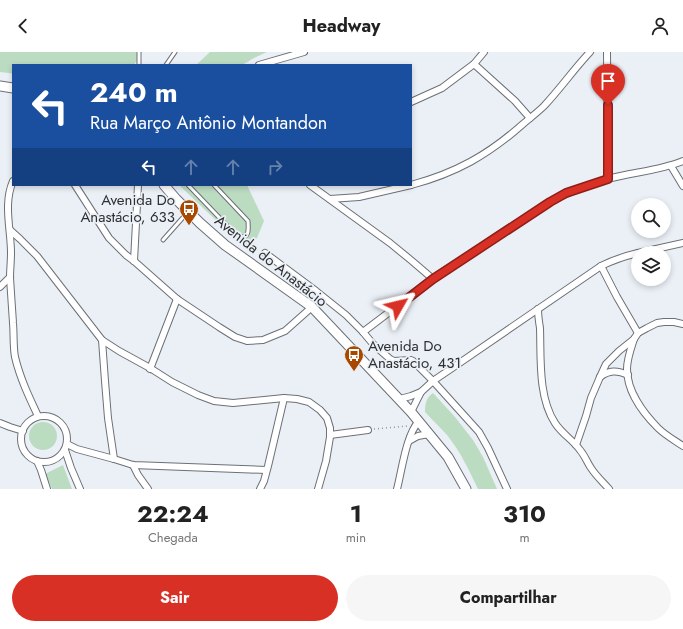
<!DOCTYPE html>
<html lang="pt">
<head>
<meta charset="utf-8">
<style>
	:root { --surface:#fff; --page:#f6f6f6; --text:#222; --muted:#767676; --accent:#d93025 }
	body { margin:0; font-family:Jost,sans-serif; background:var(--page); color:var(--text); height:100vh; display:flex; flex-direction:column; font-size:15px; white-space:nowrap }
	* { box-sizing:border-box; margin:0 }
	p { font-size:13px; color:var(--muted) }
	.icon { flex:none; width:22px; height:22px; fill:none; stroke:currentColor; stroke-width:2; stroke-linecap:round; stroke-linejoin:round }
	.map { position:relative; height:437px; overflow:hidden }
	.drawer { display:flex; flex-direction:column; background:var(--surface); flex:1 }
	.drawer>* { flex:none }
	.hud { position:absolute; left:12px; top:12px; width:400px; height:122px; border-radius:0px; box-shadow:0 2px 6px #0003; background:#1a4fa0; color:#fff; overflow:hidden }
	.fabs { position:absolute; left:631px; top:146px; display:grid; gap:8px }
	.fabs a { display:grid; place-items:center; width:40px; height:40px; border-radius:50%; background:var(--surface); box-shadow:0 2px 6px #0003; font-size:20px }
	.pin { position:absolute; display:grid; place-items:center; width:34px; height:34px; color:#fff; margin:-41px -17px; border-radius:50% 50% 50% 0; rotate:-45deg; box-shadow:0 0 4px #0007 }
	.pin .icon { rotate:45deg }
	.me { position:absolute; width:44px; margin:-22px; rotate:53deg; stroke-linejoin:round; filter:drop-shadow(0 0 3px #0008) }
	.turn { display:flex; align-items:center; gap:14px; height:84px; padding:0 12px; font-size:18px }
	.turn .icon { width:52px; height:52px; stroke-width:2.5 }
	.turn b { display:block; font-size:28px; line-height:34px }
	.lanes { display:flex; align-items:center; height:38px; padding:0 12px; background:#0003; justify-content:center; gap:20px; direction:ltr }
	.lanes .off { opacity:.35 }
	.eta { display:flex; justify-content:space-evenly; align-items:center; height:68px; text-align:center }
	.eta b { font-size:24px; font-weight:700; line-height:28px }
	.action { display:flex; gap:8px; margin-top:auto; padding:8px 12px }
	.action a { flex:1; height:46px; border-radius:24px; background:var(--accent); color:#fff; font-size:16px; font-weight:700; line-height:46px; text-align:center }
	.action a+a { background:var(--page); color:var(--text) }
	header { display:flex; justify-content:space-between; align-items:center; height:52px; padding:0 12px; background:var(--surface); font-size:18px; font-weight:700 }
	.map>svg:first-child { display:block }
	.green { fill:#bcdcc2 }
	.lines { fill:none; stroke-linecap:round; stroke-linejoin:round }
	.service-casing { stroke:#6c7076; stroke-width:5 }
	.minor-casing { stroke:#6c7076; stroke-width:8 }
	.secondary-casing { stroke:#6c7076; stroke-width:11 }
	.path { stroke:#92959a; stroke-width:1.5; stroke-dasharray:1 3; stroke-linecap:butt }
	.service { stroke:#fff; stroke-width:3 }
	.minor { stroke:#fff; stroke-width:6 }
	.secondary { stroke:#fff; stroke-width:9 }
	.route-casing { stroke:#8d1f18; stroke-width:10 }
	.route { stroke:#d93025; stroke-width:7 }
	.labels { text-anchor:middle; stroke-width:3.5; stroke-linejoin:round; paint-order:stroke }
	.poi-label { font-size:15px; fill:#2d2f31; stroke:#ebf0f7; text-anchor:end }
	.street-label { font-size:15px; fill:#2d2f31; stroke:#ebf0f7 }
</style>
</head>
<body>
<header><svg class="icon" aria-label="back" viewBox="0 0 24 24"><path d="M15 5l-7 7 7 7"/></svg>Headway<svg class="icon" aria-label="person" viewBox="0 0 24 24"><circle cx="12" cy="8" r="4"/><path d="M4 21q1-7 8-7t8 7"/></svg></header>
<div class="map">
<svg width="683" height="437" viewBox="0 0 683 437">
	<rect width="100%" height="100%" fill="#ebf0f7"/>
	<g class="green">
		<polygon points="0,0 142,0 134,13 13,13 13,22 9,21 0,20"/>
		<polygon points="210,0 267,0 254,6 242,13 196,13"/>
		<polygon points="179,133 247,133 264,169 257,186 244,195"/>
		<path d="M 433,341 L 455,365 L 473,388 L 483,405 L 497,437 L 478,437 C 469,418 460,399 447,383 C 440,375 432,368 425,360 C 425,353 426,345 433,341 Z"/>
		<circle cx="43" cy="384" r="14"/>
		<polygon points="63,413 72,437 52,437 45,422"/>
	</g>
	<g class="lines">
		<g class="service-casing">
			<g id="service">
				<polyline points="139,0 139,13"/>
				<polyline points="166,13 175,0"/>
				<path d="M 188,133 L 237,184 C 239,184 242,185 244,185 C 250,183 248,173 248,169 L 214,133"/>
				<polyline points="163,188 187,161"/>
			</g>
		</g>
		<g class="minor-casing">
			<g id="minor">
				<polyline points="607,0 608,127"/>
				<polyline points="474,12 515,49 530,66"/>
				<polyline points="259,13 304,0"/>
				<polyline points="411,50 442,36 474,12 484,0"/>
				<polyline points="671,114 683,134"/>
				<path d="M 13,129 C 3,152 11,177 11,201 C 11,209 10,218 10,226 C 11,241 12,256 13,271 C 14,282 13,294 15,305 C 20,326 29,345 38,364"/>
				<polyline points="75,133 109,186 126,203 134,209 177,247 219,275 235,285 247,289 263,288 285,279 312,255"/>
				<polyline points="310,133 390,191 412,209 433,227"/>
				<path d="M 411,133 C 456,121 488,103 523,72 C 530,66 538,60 544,54 C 560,37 574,17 590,0"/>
				<polyline points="330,147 359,145 411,133"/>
				<polyline points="10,178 20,187 37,204 102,288 105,329 108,366 114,407"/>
				<polyline points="265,201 316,239 346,263 363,280 373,292 390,307 394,309 411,308 413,309 433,329 479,380 488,396 507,437"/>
				<polyline points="638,201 683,191"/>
				<polyline points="134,209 138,133"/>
				<polyline points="601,214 617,245 638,281"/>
				<polyline points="0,235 10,225"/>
				<path d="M 538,257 C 538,264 539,270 540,276 C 541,306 538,345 555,371 C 562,382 573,388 580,398 C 585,404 587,410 591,416 C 596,424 603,430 609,437"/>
				<path d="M 363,280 L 433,227 L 550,150 C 568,140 588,133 608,127 C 633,120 659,119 683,109"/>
				<path d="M 634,287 C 631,296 627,307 627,317 C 627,339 643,361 658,376 C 665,383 674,388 683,394"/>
				<polyline points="102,288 119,299 150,316 172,330 198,343 214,349 233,351 284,346 297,347 309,350 320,358 327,366 330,376 330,385 326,409 318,437"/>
				<polyline points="150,317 177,247"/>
				<path d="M 600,325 C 609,318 617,318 628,323"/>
				<path d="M 400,347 L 411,344 L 421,340 L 433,329 L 458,312 L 601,214 C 613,208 625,204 638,201"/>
				<polyline points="411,360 421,340"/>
				<circle cx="44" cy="387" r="23"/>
				<polyline points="0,371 10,375 23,379"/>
				<polyline points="330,383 368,378"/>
				<polyline points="409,389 418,384 429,382"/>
				<polyline points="67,392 77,397 114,407 133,413 266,418"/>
				<polyline points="576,393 586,364 591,346 600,325 606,312 619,299 634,287 638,281 647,276 657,271 664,270 674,270 683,272"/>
				<polyline points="65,398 71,416 80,437"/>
				<polyline points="37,409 41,418 47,437"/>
				<polyline points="133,413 138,423 148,437"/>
				<polyline points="260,437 264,429 268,414 284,346"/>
				<path d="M 397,437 C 402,418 406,383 419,369"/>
			</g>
		</g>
		<g class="secondary-casing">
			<g id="secondary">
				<polyline points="0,34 13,36"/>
				<polyline points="164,133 176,147 200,171 225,193 312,255 411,360 448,405 466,437"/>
			</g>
		</g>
		<polyline class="path" points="374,377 408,374"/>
		<use href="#service" class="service"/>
		<use href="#minor" class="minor"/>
		<use href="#secondary" class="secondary"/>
	</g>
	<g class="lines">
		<g class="route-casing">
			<polyline id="route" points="398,254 433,227 550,150 566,141 608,127 608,53"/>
		</g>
		<use href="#route" class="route"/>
	</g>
	<defs>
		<g id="bus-pin" transform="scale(1)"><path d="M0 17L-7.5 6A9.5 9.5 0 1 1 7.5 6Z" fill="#a94900" stroke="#ebf0f7"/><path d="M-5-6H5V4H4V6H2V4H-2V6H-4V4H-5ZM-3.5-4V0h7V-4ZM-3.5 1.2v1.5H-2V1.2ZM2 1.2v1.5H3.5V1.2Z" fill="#fff"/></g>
	</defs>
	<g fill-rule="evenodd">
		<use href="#bus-pin" x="189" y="157"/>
		<use href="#bus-pin" x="354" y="303"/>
	</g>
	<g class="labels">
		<g class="poi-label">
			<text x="175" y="153">Avenida Do<tspan x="175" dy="17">Anastácio, 633</tspan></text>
			<text x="368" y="299" text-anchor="start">Avenida Do<tspan x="368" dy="17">Anastácio, 431</tspan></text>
		</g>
		<g class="street-label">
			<text transform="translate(271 209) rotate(38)" y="5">Avenida do Anastácio</text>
		</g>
	</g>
</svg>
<div class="fabs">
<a><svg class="icon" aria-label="search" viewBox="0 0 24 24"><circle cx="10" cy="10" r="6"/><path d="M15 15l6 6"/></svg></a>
<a><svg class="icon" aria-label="layers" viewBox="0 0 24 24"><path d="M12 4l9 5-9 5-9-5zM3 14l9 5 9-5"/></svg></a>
</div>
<div class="pin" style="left:608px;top:53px;background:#d93025"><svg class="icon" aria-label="arrive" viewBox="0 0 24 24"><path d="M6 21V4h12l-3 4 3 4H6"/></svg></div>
<svg class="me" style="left:398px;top:254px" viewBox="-20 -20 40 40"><path d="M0-17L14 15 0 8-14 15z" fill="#d93025" stroke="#fff" stroke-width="4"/></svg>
<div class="hud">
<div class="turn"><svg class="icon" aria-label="left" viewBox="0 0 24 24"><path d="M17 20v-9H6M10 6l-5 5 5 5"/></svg><div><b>240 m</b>Rua Março Antônio Montandon</div></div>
<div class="lanes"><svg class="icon" aria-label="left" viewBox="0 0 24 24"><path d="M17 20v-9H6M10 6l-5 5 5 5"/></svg><svg class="icon off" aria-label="ahead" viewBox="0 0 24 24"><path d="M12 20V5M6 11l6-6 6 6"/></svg><svg class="icon off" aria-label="ahead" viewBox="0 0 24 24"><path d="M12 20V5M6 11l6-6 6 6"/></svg><svg class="icon off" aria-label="right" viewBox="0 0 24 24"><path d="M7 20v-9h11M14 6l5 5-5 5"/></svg></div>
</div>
</div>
<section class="drawer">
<div class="eta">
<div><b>22:24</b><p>Chegada</p></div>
<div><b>1</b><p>min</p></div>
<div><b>310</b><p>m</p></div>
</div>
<div class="action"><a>Sair</a><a>Compartilhar</a></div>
</section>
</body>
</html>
